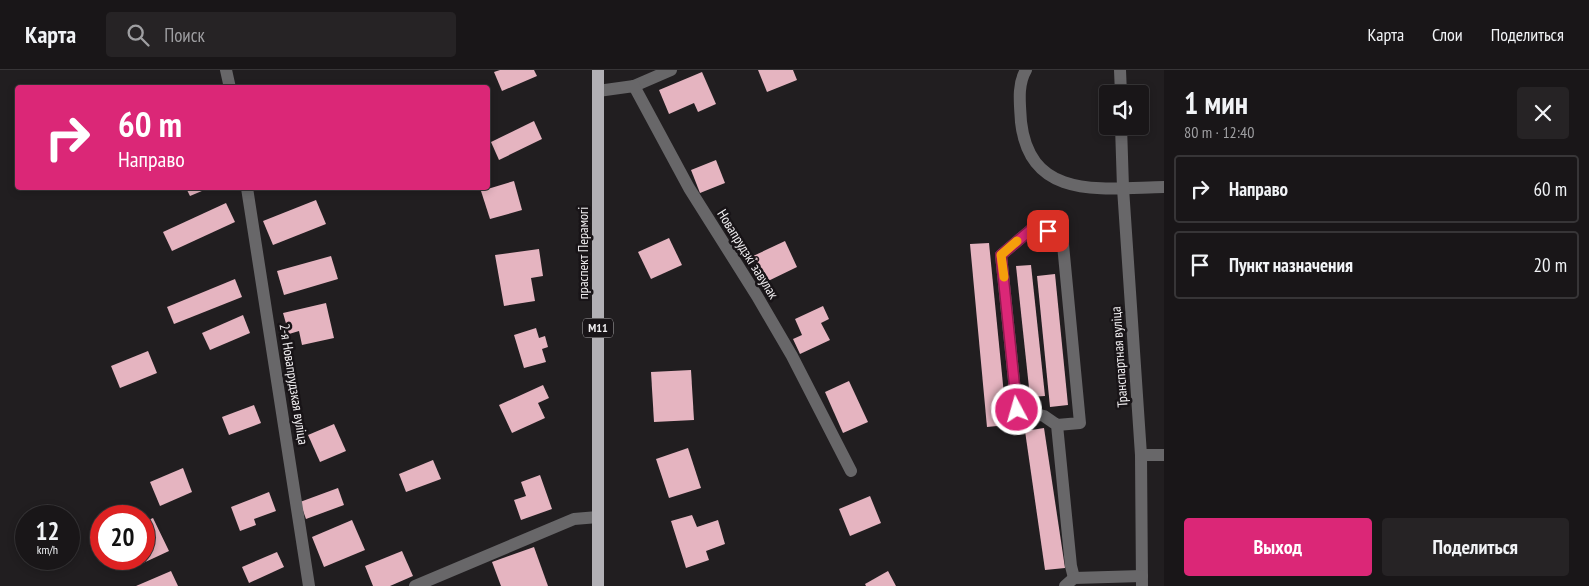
<!DOCTYPE html>
<html lang="ru">
<head>
<meta charset="utf-8">
<style>
	:root { --surface:#191618; --page:#262325; --text:#f1f3f6; --muted:#9f9fa2; --line:#373537; --accent:#db2777 }
	body { margin:0; font-family:"PT Sans Narrow",sans-serif; background:var(--page); color:var(--text); height:100vh; display:flex; flex-direction:column; font-size:19px; white-space:nowrap }
	* { box-sizing:border-box; margin:0 }
	p { font-size:16px; color:var(--muted) }
	.icon { flex:none; width:28px; height:28px; fill:none; stroke:currentColor; stroke-width:2; stroke-linecap:round; stroke-linejoin:round }
	.map { position:relative; flex:1; overflow:hidden }
	.panel { display:flex; flex-direction:column; background:var(--surface); width:425px }
	.panel>* { flex:none }
	.top-card { position:absolute; left:15px; top:15px; width:475px; height:105px; border-radius:5px; box-shadow:0 2px 8px #0003,0 0 0 1px var(--line); background:#db2777; color:#fff; overflow:hidden }
	.tools { position:absolute; left:1099px; top:15px; display:grid; gap:10px }
	.tools a { display:grid; place-items:center; width:50px; height:50px; border-radius:5px; background:var(--surface); box-shadow:0 2px 8px #0003,0 0 0 1px var(--line); font-size:25px }
	.speed { position:absolute; left:15px; top:435px; display:flex; gap:10px; font-size:25px; font-weight:700; text-align:center }
	.speed>* { display:grid; place-content:center; width:65px; height:65px; border-radius:50%; background:var(--surface); box-shadow:0 2px 8px #0003,0 0 0 1px var(--line); line-height:1 }
	.speed small { font-size:12px; font-weight:400 }
	.speed .limit { border:8px solid #d22; background:#fff; color:#111 }
	.pin { position:absolute; display:grid; place-items:center; width:42px; height:42px; color:#fff; margin:-21px; border-radius:10px; box-shadow:0 2px 8px #0006 }
	.me { position:absolute; width:55px; margin:-28px; rotate:354deg; stroke-linejoin:round; filter:drop-shadow(0 0 4px #0008) }
	.turn { display:flex; align-items:center; gap:18px; height:105px; padding:0 20px; font-size:22px }
	.turn .icon { width:65px; height:65px; stroke-width:2.5 }
	.turn b { display:block; font-size:35px; line-height:42px }
	.round { display:grid; place-items:center; flex:none; width:52px; height:52px; border-radius:5px; background:var(--page) }
	.headline { display:flex; align-items:center; justify-content:space-between; height:85px; padding:0 20px }
	h1 { font-size:30px; font-weight:800; line-height:38px }
	.button { display:flex; gap:10px; margin-top:auto; padding:10px 20px }
	.button a { flex:1; height:58px; border-radius:5px; background:var(--accent); color:#fff; font-size:20px; font-weight:800; line-height:58px; text-align:center }
	.button a+a { background:var(--page); color:var(--text) }
	ul { padding:0; list-style:none }
	li { display:flex; align-items:center; gap:15px; height:68px; margin:0 10px 8px; padding:0 10px; border:2px solid var(--line); border-radius:5px }
	li div { flex:1 }
	li b { display:block; font-size:19px }
	li em { font-style:normal }
	header { display:flex; align-items:center; gap:30px; box-sizing:border-box; height:70px; padding:0 25px; background:var(--surface); border-bottom:1px solid var(--line) }
	header strong { font-size:24px }
	nav { display:flex; gap:28px; margin-inline-start:auto; font-size:18px }
	.search { width:350px; height:45px; background:var(--page); display:flex; align-items:center; gap:12px; box-sizing:border-box; padding:0 18px; border-radius:5px; color:var(--muted); font-size:19px }
	main { display:flex; flex:1; min-height:0 }
	.map>svg:first-child { display:block }
	.building { fill:#e5b4c0 }
	.lines { fill:none; stroke-linecap:round; stroke-linejoin:round }
	.minor { stroke:#686769; stroke-width:12 }
	.major { stroke:#b2b0b5; stroke-width:12 }
	.route-casing { stroke:#8e194d; stroke-width:12 }
	.route { stroke:#db2777; stroke-width:9 }
	.slow { stroke:#f59e0b; stroke-width:9 }
	.labels { text-anchor:middle; stroke-width:5; stroke-linejoin:round; paint-order:stroke }
	.shield { fill:#181417; stroke:#afadaf; stroke-width:1 }
	.shield-label { font-size:12px; font-weight:bold; fill:#f0eef0 }
	.street-label { font-size:14px; fill:#f0eef0; stroke:#181417 }
</style>
</head>
<body>
<header>
<strong>Карта</strong>
<div class="search"><svg class="icon" aria-label="search" viewBox="0 0 24 24"><circle cx="10" cy="10" r="6"/><path d="M15 15l6 6"/></svg>Поиск</div>
<nav><a>Карта</a><a>Слои</a><a>Поделиться</a></nav>
</header>
<main>
<div class="map">
<svg width="1164" height="516" viewBox="0 0 1164 516">
	<rect width="100%" height="100%" fill="#211e20"/>
	<g class="building">
		<polygon points="500,0 534,0 537,6 502,21 494,2"/>
		<polygon points="758,0 793,0 797,10 767,22"/>
		<polygon points="702,2 716,34 698,42 694,33 669,44 659,20"/>
		<polygon points="534,51 542,69 499,90 491,72"/>
		<polygon points="716,90 725,113 700,123 691,100"/>
		<polygon points="514,111 522,140 490,149 481,121"/>
		<polygon points="186,118 209,118 190,126"/>
		<polygon points="316,130 326,154 273,175 263,151"/>
		<polygon points="226,133 235,152 172,181 163,162"/>
		<polygon points="669,168 682,195 651,209 638,182"/>
		<polygon points="785,171 797,197 764,213 751,187"/>
		<polygon points="989,173 1007,355 987,357 970,174"/>
		<polygon points="539,179 543,206 531,208 535,231 504,236 495,185"/>
		<polygon points="331,186 338,209 284,225 277,201"/>
		<polygon points="1031,195 1045,326 1030,327 1016,196"/>
		<polygon points="1055,204 1068,335 1050,337 1037,206"/>
		<polygon points="235,209 242,227 174,254 167,237"/>
		<polygon points="326,233 334,268 302,275 299,261 289,264 283,243"/>
		<polygon points="823,236 829,249 821,253 830,270 800,284 793,269 802,265 795,249"/>
		<polygon points="243,245 250,263 210,280 202,263"/>
		<polygon points="536,258 539,268 545,266 548,277 542,279 546,292 524,298 514,265"/>
		<polygon points="148,281 157,303 120,318 111,296"/>
		<polygon points="691,300 694,350 654,352 651,302"/>
		<polygon points="849,311 868,352 843,363 825,322"/>
		<polygon points="543,315 549,328 538,333 545,348 512,363 499,335"/>
		<polygon points="254,335 261,353 229,365 222,347"/>
		<polygon points="334,354 346,381 320,392 308,365"/>
		<polygon points="1044,358 1065,498 1045,500 1025,361"/>
		<polygon points="688,378 701,418 669,428 656,389"/>
		<polygon points="433,390 441,409 406,422 399,404"/>
		<polygon points="183,398 192,422 160,436 150,412"/>
		<polygon points="540,405 552,439 521,450 514,430 526,426 521,412"/>
		<polygon points="338,418 344,435 306,449 300,432"/>
		<polygon points="269,422 276,441 254,449 256,455 240,461 231,437"/>
		<polygon points="870,426 881,453 850,466 839,439"/>
		<polygon points="692,445 697,457 718,450 725,474 706,481 709,490 686,498 671,451"/>
		<polygon points="153,448 169,481 141,494 138,489 144,489 144,452"/>
		<polygon points="352,450 365,480 324,497 312,467"/>
		<polygon points="534,477 548,516 501,516 492,492"/>
		<polygon points="402,481 413,506 390,516 373,516 365,496"/>
		<polygon points="277,482 284,497 249,513 242,497"/>
		<polygon points="171,501 178,516 136,516"/>
		<polygon points="888,501 896,516 866,516 865,514"/>
	</g>
	<g class="lines">
		<g class="minor">
			<polyline points="226,0 230,18"/>
			<path d="M 1026,0 C 1017,15 1020,34 1021,52 C 1030,132 1104,118 1164,117"/>
			<polyline points="1120,0 1121,24"/>
			<polyline points="634,16 671,0"/>
			<polyline points="598,21 634,16 689,118 757,226 792,286 851,401"/>
			<polyline points="1121,56 1123,118 1141,385 1142,516"/>
			<polyline points="247,118 309,516"/>
			<polyline points="1057,355 1080,353 1062,164 1033,158 1001,185 1017,340 1044,346 1057,355 1071,496 1074,508"/>
			<polyline points="1141,385 1164,385"/>
			<polyline points="415,516 574,449 598,447"/>
			<polyline points="1065,516 1074,508 1142,506"/>
		</g>
		<polyline class="major" points="598,516 598,0"/>
	</g>
	<g class="lines">
		<g class="route-casing">
			<polyline id="route" points="1017,340 1001,185 1033,158 1048,161"/>
		</g>
		<use href="#route" class="route"/>
		<polyline class="slow" points="1004,207 1001,185 1017,171"/>
	</g>
	<g class="labels">
		<rect class="shield" x="583" y="248.5" width="30" height="19" rx="4"/>
		<g class="shield-label">
			<text x="598" y="262">М11</text>
		</g>
		<g class="street-label">
			<text transform="translate(583 183) rotate(-90)" y="5">праспект Перамогі</text>
			<text transform="translate(748 184) rotate(58)" y="5">Новапрудзкі завулак</text>
			<text transform="translate(1119 287) rotate(-94)" y="5">Транспартная вуліца</text>
			<text transform="translate(294 314) rotate(81)" y="5">2-я Новапрудзкая вуліца</text>
		</g>
	</g>
</svg>
<div class="tools">
<a><svg class="icon" aria-label="sound" viewBox="0 0 24 24"><path d="M4 9h4l5-4v14l-5-4H4zM17 9q2 3 0 6"/></svg></a>
</div>
<div class="speed"><div>12<small>km/h</small></div><div class="limit">20</div></div>
<div class="pin" style="left:1048px;top:161px;background:#d93025"><svg class="icon" aria-label="arrive" viewBox="0 0 24 24"><path d="M6 21V4h12l-3 4 3 4H6"/></svg></div>
<svg class="me" style="left:1017px;top:340px" viewBox="-20 -20 40 40"><circle r="17" fill="#db2777" stroke="#fff" stroke-width="3"/><path d="M0-11L8 9 0 5-8 9z" fill="#fff"/></svg>
<div class="top-card">
<div class="turn"><svg class="icon" aria-label="right" viewBox="0 0 24 24"><path d="M7 20v-9h11M14 6l5 5-5 5"/></svg><div><b>60 m</b>Направо</div></div>
</div>
</div>
<section class="panel">
<div class="headline"><div><h1>1 мин</h1><p>80 m · 12:40</p></div><a class="round"><svg class="icon" aria-label="close" viewBox="0 0 24 24"><path d="M6 6l12 12M18 6L6 18"/></svg></a></div>
<ul>
<li><svg class="icon" aria-label="right" viewBox="0 0 24 24"><path d="M7 20v-9h11M14 6l5 5-5 5"/></svg><div><b>Направо</b></div><em>60 m</em></li>
<li><svg class="icon" aria-label="arrive" viewBox="0 0 24 24"><path d="M6 21V4h12l-3 4 3 4H6"/></svg><div><b>Пункт назначения</b></div><em>20 m</em></li>
</ul>
<div class="button"><a>Выход</a><a>Поделиться</a></div>
</section>
</main>
</body>
</html>
